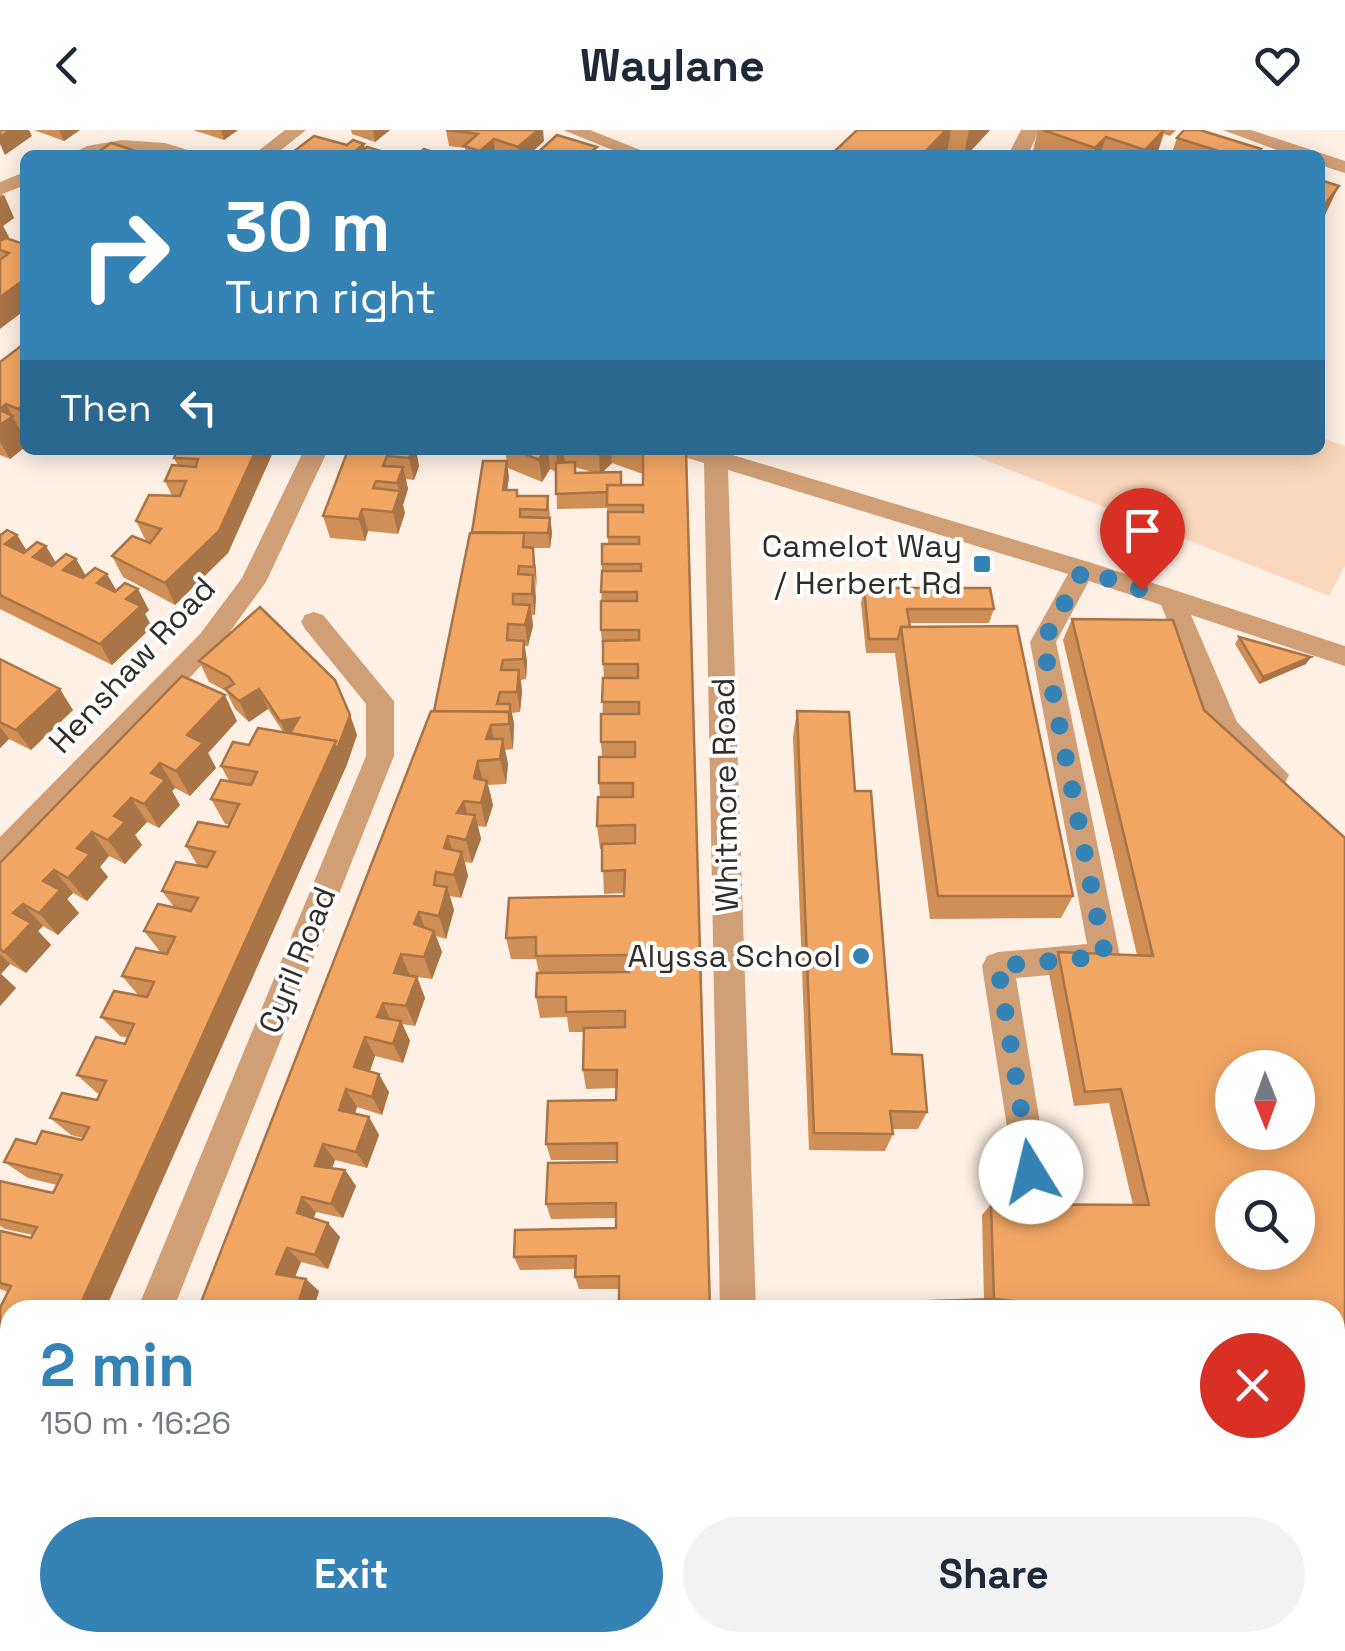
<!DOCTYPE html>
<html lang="en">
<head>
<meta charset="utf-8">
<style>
	:root { --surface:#fff; --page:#f2f2f3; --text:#1f2937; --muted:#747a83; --accent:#3583b5 }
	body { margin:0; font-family:"Space Grotesk",sans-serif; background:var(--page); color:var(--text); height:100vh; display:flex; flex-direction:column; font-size:38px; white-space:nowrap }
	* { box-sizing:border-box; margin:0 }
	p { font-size:32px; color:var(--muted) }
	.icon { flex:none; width:55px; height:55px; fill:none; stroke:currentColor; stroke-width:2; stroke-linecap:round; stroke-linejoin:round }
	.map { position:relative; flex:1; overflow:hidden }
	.sheet { position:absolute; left:0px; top:1170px; width:1345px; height:352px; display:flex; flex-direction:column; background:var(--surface); border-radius:30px 30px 0 0; box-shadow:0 5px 25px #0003 }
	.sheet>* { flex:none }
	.banner { position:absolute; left:20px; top:20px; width:1305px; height:305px; border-radius:15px; box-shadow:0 5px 25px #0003; background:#3583b5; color:#fff; overflow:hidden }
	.needle { width:65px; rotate:179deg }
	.fabs { position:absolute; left:1215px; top:920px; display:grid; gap:20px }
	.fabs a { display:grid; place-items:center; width:100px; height:100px; border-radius:50%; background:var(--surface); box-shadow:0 5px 25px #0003; font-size:50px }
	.pin { position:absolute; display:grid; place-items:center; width:85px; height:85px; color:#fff; margin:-102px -42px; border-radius:50% 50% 50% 0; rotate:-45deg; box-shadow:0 0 10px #0007 }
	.pin .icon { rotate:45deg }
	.me { position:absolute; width:110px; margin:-55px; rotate:351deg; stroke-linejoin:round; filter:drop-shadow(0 0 8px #0008) }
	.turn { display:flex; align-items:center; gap:35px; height:210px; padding:0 40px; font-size:45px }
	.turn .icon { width:130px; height:130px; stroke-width:2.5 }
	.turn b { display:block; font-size:70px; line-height:85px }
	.then { display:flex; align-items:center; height:95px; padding:0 40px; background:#0003; gap:20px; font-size:38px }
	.round { display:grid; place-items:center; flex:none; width:105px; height:105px; border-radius:52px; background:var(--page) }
	.headline { display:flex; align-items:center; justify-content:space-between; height:170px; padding:0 40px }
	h1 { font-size:60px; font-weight:700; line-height:75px; color:var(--accent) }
	.cta { display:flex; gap:20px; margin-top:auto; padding:20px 40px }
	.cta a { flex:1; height:115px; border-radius:60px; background:var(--accent); color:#fff; font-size:40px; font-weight:700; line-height:115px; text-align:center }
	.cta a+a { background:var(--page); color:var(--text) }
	header { display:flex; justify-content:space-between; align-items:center; height:130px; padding:0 40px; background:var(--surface); font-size:45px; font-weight:700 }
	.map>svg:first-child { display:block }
	.green { fill:#fbd8bc }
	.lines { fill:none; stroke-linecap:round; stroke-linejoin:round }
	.minor { fill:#d19f75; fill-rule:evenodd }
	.wall { fill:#d08f56; fill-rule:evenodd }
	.shaded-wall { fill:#a97446 }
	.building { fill:#f2a664; stroke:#a97446; stroke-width:2.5; fill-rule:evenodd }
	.route { stroke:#3583b5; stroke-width:18; stroke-dasharray:0 32.4 }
	.poi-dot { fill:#3583b5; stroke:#fff; stroke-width:4 }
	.labels { text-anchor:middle; stroke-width:8; stroke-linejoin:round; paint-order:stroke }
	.poi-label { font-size:32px; fill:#322d29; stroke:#fff; text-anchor:end }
	.street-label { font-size:32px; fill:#322d29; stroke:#fff }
</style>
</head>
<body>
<header><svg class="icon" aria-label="back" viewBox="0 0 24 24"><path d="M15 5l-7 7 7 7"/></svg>Waylane<svg class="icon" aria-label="heart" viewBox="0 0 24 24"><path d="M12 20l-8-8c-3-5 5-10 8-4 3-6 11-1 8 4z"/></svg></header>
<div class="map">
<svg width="1345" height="1521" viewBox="0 0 1345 1521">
	<rect width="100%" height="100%" fill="#fef0e5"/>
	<polygon class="green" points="1320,307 1345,316 1345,436 1329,466 960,320 1320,320"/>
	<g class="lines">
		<g class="minor">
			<polygon points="285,0 306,0 275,25 253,25"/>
			<polygon points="563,0 590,0 653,25 625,25"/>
			<polygon points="1021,0 1039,0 1028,25 1008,25"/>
			<polygon points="1223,0 1251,0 1345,31 1345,43 1320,35 1320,25 1290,25"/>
			<polygon points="122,10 165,13 204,25 137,21 69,25 87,16"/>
			<polygon points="25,42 25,55 0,65 0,52"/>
			<polygon points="304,320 328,320 266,452 218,518 10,735 0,738 0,707 200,504 242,448"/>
			<polygon points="677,320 716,320 1092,433 1345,516 1345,536 1191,485 1237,592 1289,645 1285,653 1265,653 1216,607 1161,475 1089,451 1056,512 1120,826 1116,836 1105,840 1016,848 1048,1042 1043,1054 1031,1059 1019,1054 1014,1042 982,836 987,826 998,822 1087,814 1030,512 1068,444 728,340 756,1180 720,1180 704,333 681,326"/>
			<polygon points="314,482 323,485 394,571 394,626 173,1180 137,1180 366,626 366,574 305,499 301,492 305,485"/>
			<polygon points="10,1496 10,1512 40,1512 38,1521 0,1521 0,1511"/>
			<rect x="726" y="1512" width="42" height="9"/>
		</g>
	</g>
	<g class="wall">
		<polygon points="34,0 80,0 64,11"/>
		<polygon points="193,0 238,0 224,10"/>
		<polygon points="351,0 390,0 375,12 352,4"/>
		<polygon points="446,0 544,11 529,25 466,25 465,18 449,16"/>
		<polygon points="857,0 990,0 967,25 954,25 947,23 945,25 835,25 835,21"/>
		<polygon points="1038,0 1176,0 1170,6 1164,4 1158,21 1155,25 1044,25 1033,21"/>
		<polygon points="1177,8 1261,19 1258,25 1177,25 1172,23"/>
		<polygon points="0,64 4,65 14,88 3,96 9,107 8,108 23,114 0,199"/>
		<polygon points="25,213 25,304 22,303 25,309 25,317 10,329 0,325 0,232"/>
		<polygon points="177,320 274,320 228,423 175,475 123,447 112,426 146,411 136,391 172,366 165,351 178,336 174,328"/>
		<polygon points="348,320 416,320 419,336 414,350 406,349 408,359 403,375 405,383 398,404 368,401 365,411 330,408 323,386"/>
		<path d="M 505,320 L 686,320 L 619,1159 L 579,1159 L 575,1147 L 576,1139 L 520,1140 L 514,1127 L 616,1098 L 616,1088 L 551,1089 L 546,1074 L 617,1032 L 617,1030 L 551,1030 L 546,1014 L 616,970 L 617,958 L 586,959 L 583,940 L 583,902 L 569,902 L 567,887 L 540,888 L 536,867 L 539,843 L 536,829 L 511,829 L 506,808 L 624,766 L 625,763 L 604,764 L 602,719 L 600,719 L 597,696 L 600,667 L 599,653 L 602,627 L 601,612 L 604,548 L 601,500 L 602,414 L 608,414 L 607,378 L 557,379 L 556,342 L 550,339 L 542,352 L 508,338 ZM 612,333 L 643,344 L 643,355 L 621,355 L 602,342 ZM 575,337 L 592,342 L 576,343 Z"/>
		<polygon points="509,347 507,360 518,366 548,366 552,403 550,418 530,418 533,418 536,440 535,485 532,485 533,496 528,516 525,516 527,532 526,549 521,550 522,561 520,582 512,583 514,594 513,619 505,620 508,634 506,654 488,655 493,675 486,697 478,696 481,709 472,733 465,732 468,746 461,768 450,766 454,780 446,809 436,806 442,822 432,849 410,846 417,847 425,868 415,896 402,894 410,911 403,933 375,926 370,941 389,962 382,985 357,977 355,984 369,987 379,1005 367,1038 335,1030 332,1038 345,1040 356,1056 343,1088 316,1082 313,1088 340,1107 328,1139 301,1132 295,1147 319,1161 313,1180 198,1180 434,581 472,403"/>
		<polygon points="0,402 2,405 17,405 26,420 56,433 76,429 86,446 116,460 149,480 145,484 152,497 112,535 0,479"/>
		<polygon points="864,458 994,479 989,493 909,493 910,497 1073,766 1061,788 930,789 895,523 866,523 861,473"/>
		<path d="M 1072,489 L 1173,490 L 1204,580 L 1345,708 L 1345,1521 L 1092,1521 L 1090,1512 L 1335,1512 L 1335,1180 L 836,1180 L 839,1174 L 984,1170 L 982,1085 L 991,1074 L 1133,1075 L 1109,973 L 1074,976 L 1048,838 L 1058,822 L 1137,825 L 1063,510 ZM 1232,938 L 1298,938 L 1298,1002 L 1232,1002 ZM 1232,1058 L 1298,1058 L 1298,1122 L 1232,1122 Z"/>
		<polygon points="1239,507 1306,534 1259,554 1235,514"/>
		<polygon points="0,529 73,580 31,620 9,609 0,618"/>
		<polygon points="199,531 350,585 357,605 346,637 8,1162 0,1159 0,1103 31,1108 33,1105 5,1099 0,1096 0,1051 53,1063 57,1055 28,1048 4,1032 36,1014 82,1010 83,1008 71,1005 50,988 97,970 100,964 97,963 77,945 125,914 128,908 120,906 101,887 139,866 122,846 161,823 144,801 174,777 162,761 198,736 186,716 228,697 229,694 225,694 211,669 229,651 221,636 249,615 283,602 268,579 249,592 235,579 226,561 209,552"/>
		<polygon points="182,546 237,591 208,623 216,638 190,666 175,658 172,661 180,675 159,698 147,692 135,705 142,715 125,734 109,726 100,737 108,747 87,771 73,763 67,769 79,783 58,805 43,796 38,801 51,815 26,843 10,834 1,844 16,858 0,876 0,733"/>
		<polygon points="797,581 855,661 892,924 927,982 918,999 892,999 893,1004 885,1021 809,1020 793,607"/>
	</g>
	<g class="shaded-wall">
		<polygon points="10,0 29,0 32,6 5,25 0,14 0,7"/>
		<polygon points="59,0 80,0 64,11"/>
		<polygon points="221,0 238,0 224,10"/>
		<polygon points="373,0 390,0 375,12"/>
		<polygon points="538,0 543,0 544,11 529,25 519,25 518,17"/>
		<polygon points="946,0 951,0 947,23 945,25 922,25"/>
		<polygon points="969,0 990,0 967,25 964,25"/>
		<polygon points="1164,0 1158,21 1155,25 1144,25 1145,20"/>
		<polygon points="1106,7 1100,25 1093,25 1095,18"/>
		<polygon points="494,9 495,25 481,25 480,21"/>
		<polygon points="364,14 366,25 350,25"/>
		<polygon points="1339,56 1325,85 1320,92 1320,81"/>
		<polygon points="4,65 14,88 3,96 9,107 0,113 0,68"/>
		<polygon points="25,149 25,180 0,199 0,167"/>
		<polygon points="6,274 25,309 25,317 10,329 0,312 0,279"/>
		<polygon points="25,274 25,292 18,279"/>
		<polygon points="256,320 274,320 228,423 175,475 165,453"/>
		<polygon points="412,320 416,320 419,336 414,350 409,328"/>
		<polygon points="545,320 548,320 550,339 542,352 539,330"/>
		<polygon points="556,320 563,320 565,334 558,343"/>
		<polygon points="601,320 611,320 612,333 600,345 599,322"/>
		<polygon points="507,331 509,347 505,375 503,360"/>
		<polygon points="403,337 408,359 403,375 405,383 398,404 393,382 399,361 397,353"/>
		<polygon points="362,379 368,401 365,411 359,389"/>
		<polygon points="550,388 552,403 550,418 548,403"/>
		<polygon points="17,405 30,426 5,414"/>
		<polygon points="46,416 59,438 33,427"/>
		<polygon points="533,418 536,440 537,458 534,437"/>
		<polygon points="76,429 88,450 63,440"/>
		<polygon points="107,444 119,465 97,453"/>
		<polygon points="533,445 536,467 535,485 532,464"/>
		<polygon points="138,459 149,480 145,484 152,497 112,535 100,514 126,469"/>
		<polygon points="530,475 533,496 528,516 525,495"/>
		<polygon points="524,511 527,532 526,549 523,529"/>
		<polygon points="1311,527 1306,534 1259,554 1263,547"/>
		<polygon points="519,540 522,561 520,582 517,562"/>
		<polygon points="60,559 73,580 31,620 16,600"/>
		<polygon points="259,559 268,579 249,592 239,571"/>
		<polygon points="225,565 237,591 208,623 216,638 190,666 176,641 187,605"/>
		<polygon points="510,574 514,594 513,619 509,594"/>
		<polygon points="350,585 357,605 346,637 105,1180 78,1180 336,611"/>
		<polygon points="299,588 288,608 280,591"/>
		<polygon points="491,595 496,620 486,609"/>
		<polygon points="0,597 9,609 0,618"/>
		<polygon points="503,609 508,634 506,654 500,629"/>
		<polygon points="478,631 484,656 474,648"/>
		<polygon points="160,633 175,658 172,661 180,675 159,698 144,674 151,643"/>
		<polygon points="487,651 493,675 486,697 481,673"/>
		<polygon points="131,668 147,692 135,705 142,715 125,734 108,710 114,686"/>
		<polygon points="464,671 470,695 457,683"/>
		<polygon points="475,685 481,709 472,733 466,710"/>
		<polygon points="92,702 109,726 100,737 108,747 87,771 68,748 77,718"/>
		<polygon points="448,706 455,730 444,718"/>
		<polygon points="462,722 468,746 461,768 454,745"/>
		<polygon points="54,740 73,763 67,769 79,783 58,805 39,783 43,751"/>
		<polygon points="447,757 454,780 446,809 439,786"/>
		<polygon points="23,774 43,796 38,801 51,815 26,843 4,822 13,783"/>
		<polygon points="419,782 427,804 414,794"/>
		<polygon points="434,801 442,822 432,849 424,827"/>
		<polygon points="0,824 10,834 1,844 16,858 0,876"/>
		<polygon points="401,824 410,846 394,843"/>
		<polygon points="417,847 425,868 415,896 406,876"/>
		<polygon points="383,873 392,893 377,887"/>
		<polygon points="401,891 410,911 403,933 393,914"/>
		<polygon points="365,907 375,926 365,955 354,937"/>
		<polygon points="379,944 389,962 382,985 372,967"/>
		<polygon points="346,959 357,977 350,998 339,980"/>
		<polygon points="369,987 379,1005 367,1038 356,1022"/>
		<polygon points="323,1014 335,1030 327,1052 315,1036"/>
		<polygon points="345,1040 356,1056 343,1088 331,1074"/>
		<polygon points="302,1067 316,1082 310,1098 297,1083"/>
		<polygon points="328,1093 340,1107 328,1139 315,1125"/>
		<polygon points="287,1118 301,1132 291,1157 276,1144"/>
		<polygon points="306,1149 319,1161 313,1180 296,1180"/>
		<polygon points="10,1331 10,1396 0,1419 0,1353"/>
		<polygon points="176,1512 196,1512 194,1521 173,1521"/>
	</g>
	<g class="building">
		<polygon points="0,0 10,0 0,7"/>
		<polygon points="446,0 538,0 518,17 494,9 480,21 464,16 478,4"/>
		<polygon points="857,0 946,0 922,25 847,25 835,21"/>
		<polygon points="1043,0 1164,0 1145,20 1106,7 1095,18"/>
		<polygon points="1184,0 1200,0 1261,19 1256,25 1244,25 1237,23 1236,25 1231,25 1177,8"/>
		<polygon points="557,5 597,17 588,25 535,25"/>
		<polygon points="314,6 347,15 353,10 364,14 350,25 289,25"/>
		<polygon points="111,13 136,21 130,25 94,25"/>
		<polygon points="367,17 394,25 357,25"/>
		<polygon points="424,19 438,24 437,25 417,25"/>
		<polygon points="1320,50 1339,56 1320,81"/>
		<polygon points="6,108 23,114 25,113 25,149 0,167 0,130 9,123 0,120 0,111"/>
		<polygon points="25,213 25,258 23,259 25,260 25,274 18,279 6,274 0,279 0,232"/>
		<polygon points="0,280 13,286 0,295"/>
		<polygon points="177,320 256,320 219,401 165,453 112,426 132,406 150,413 161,399 136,391 149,365 180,366 186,351 165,351 172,335 196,337 198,329 174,328"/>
		<polygon points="348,320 412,320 409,328 387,326 383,336 403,337 397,353 376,351 373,358 400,361 393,382 362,379 359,389 323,386"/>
		<polygon points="515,320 545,320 539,330"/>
		<polygon points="643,320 686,320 710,1180 619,1180 619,1146 575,1147 576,1126 514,1127 515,1100 616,1098 616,1073 546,1074 548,1033 617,1032 617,1013 546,1014 548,971 616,970 617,940 583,940 584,898 625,897 625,881 566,882 566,867 536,867 537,843 629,842 629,825 536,826 536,807 506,808 509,768 624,766 625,740 602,741 602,714 635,713 635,695 597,696 598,667 633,667 633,653 599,653 599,627 635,627 635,612 601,612 601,584 639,584 639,572 602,572 603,548 638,548 638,534 603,534 603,511 639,510 639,500 601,500 601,471 637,471 637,462 601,462 602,441 641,441 641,434 602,434 602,414 639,414 639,407 608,407 608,382 643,382 643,375 607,375 607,355 643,355"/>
		<polygon points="483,331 507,331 503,360 517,360 517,366 548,366 547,380 520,379 520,387 550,388 548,403 472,402"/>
		<polygon points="575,332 575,343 621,342 621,355 607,355 607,362 556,364 556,333"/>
		<polygon points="7,400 17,405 5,414 24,423 37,412 46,416 33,427 52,436 66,424 76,429 63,440 83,448 95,438 107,444 97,453 115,462 125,453 138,459 126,469 141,476 100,514 0,465 0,406"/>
		<polygon points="470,403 524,403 523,417 533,418 534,437 519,436 518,444 533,445 532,464 513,464 513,474 530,475 525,495 508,494 507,510 524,511 523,529 503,530 501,540 519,540 517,562 500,562 497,574 510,574 510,588 509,582 434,581"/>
		<polygon points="864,458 990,458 994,479 907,479 910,497 901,497 898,509 869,509"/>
		<polygon points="260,477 335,550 350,585 338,617 334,616 336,611 290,603 299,588 280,591 259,559 239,571 225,559 234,554 229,547 199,531"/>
		<path d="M 1072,489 L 1173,490 L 1204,580 L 1345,708 L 1345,1521 L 1106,1521 L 1105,1512 L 1335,1512 L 1335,1180 L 1048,1180 L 1047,1174 L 994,1169 L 996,1180 L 840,1180 L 839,1174 L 994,1169 L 991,1074 L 1149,1075 L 1121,959 L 1085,962 L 1058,822 L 1153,826 ZM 1232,938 L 1298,938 L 1298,1002 L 1232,1002 ZM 1232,1058 L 1298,1058 L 1298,1122 L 1232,1122 Z"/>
		<polygon points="1017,496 1073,766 938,766 901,497"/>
		<polygon points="1239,507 1311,527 1263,547"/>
		<polygon points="0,529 60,559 16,600 0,592"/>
		<polygon points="182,546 225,565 187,605 203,613 176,641 160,633 151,643 165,650 144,674 131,668 114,686 125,692 108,710 92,702 77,718 90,724 68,748 54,740 43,751 60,760 39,783 23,774 13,783 31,793 4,822 0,819 0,733"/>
		<polygon points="431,581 509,582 509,594 491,595 486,609 503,609 500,629 478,631 474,648 487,651 481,673 464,671 457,683 475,685 466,710 448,706 444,718 462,722 454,745 436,742 434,755 447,757 439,786 419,782 414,794 434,801 424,827 401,824 394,843 417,847 406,876 383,873 377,887 401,891 393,914 365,907 354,937 379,944 372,967 346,959 339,980 369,987 356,1022 323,1014 315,1036 345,1040 331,1074 302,1067 297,1083 328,1093 315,1125 287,1118 276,1144 306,1149 296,1180 276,1180 267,1177 266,1180 198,1180"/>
		<polygon points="797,581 849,582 855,661 871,661 892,924 922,925 927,982 890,981 893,1004 814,1003"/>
		<polygon points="258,598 336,611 78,1180 10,1180 10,1331 0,1353 0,1178 11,1156 0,1153 0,1103 1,1101 31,1108 37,1097 0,1089 0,1051 53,1063 62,1045 4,1032 16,1009 36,1014 42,1001 82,1010 89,997 50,988 62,963 97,970 106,951 77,945 96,907 125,914 134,894 101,887 114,861 147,867 154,852 122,846 136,818 167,824 175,807 144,801 158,774 191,781 198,768 162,761 176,732 207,737 215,722 186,716 198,692 228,697 239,674 211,669 221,650 251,655 257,642 221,636 233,612 249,615"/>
		<polygon points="68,1512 176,1512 173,1521 149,1521 140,1516 138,1521 65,1521"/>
		<polygon points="467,1512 720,1512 720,1521 466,1521"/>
	</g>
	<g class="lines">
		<polyline class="route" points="1031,1042 998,836 1105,826 1043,512 1083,440 1142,460"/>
	</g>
	<g class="poi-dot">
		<rect x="972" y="424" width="20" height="20" rx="5"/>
		<circle cx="861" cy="826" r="10"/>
	</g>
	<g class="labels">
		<g class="poi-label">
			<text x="962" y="427">Camelot Way<tspan x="962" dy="37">/ Herbert Rd</tspan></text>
			<text x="841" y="837">Alyssa School</text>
		</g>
		<g class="street-label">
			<text transform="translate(132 535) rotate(-47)" y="11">Henshaw Road</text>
			<text transform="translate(725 665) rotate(-91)" y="11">Whitmore Road</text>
			<text transform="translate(297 830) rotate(-68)" y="11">Cyril Road</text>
		</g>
	</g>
</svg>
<div class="fabs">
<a><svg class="needle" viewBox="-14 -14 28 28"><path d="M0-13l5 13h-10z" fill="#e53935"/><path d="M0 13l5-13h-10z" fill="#747a83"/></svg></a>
<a><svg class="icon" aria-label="search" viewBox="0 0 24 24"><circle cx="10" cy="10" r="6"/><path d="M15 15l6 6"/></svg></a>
</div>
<div class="pin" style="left:1142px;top:460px;background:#d93025"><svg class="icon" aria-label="arrive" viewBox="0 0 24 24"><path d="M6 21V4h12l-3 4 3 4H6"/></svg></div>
<svg class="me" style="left:1031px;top:1042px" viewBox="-20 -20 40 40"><circle r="19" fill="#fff"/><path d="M0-13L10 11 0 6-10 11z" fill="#3583b5"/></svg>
<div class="banner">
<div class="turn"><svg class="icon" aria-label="right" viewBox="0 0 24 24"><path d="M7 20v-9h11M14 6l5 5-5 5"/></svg><div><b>30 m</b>Turn right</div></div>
<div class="then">Then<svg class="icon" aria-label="left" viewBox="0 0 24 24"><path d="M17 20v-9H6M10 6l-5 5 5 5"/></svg></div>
</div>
<section class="sheet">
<div class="headline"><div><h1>2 min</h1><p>150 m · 16:26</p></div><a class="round" style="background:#d93025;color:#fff"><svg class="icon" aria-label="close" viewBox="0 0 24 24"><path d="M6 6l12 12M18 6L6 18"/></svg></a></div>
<div class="cta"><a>Exit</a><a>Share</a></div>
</section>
</div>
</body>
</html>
